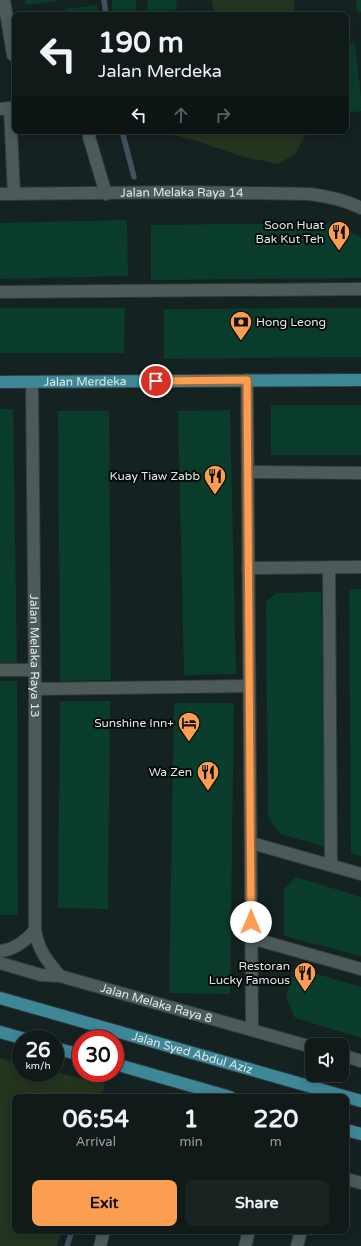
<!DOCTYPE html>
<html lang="en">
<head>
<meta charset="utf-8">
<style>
	:root { --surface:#0f1a19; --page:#182322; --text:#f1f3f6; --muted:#9ba1a2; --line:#2f3838; --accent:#fb9e51 }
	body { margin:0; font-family:"Varela Round",sans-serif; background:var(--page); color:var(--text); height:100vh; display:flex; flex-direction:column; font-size:15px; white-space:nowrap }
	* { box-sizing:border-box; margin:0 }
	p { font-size:13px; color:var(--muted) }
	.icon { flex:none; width:22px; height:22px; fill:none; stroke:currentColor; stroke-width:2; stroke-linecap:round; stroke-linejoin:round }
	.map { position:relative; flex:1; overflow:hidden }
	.side { position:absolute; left:12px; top:1094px; width:337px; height:140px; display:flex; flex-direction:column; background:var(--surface); border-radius:8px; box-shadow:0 2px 10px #0003,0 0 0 1px var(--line) }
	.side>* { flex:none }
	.banner { position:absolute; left:12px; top:12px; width:337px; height:122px; border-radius:8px; box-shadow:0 2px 10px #0003,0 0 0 1px var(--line); background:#0f1a19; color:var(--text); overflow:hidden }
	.controls { position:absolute; left:305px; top:1038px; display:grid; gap:8px }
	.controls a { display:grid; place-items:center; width:44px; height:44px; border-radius:8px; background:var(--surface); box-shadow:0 2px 10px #0003,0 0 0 1px var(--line); font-size:20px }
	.speed { position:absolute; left:12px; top:1030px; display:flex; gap:8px; font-size:20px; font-weight:700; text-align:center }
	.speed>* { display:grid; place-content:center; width:52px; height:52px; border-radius:50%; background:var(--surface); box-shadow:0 2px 10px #0003,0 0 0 1px var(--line); line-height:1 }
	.speed small { font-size:10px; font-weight:400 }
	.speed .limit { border:6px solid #d22; background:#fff; color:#111 }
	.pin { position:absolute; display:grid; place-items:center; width:34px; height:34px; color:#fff; margin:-17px; border:2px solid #fff; border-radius:50%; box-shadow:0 1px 4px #0007 }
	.me { position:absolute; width:44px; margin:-22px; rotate:0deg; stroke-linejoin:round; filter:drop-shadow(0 0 3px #0008) }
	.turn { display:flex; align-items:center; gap:14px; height:84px; padding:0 20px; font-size:18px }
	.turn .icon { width:52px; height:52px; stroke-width:2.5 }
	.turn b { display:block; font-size:28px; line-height:34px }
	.lanes { display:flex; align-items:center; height:38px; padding:0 20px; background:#0003; justify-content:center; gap:20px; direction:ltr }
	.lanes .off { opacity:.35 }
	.eta { display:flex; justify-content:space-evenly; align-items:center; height:68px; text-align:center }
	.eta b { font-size:24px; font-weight:700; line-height:28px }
	.primary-button { display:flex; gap:8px; margin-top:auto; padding:8px 20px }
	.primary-button a { flex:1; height:46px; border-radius:8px; background:var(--accent); color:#111; font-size:16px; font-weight:700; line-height:46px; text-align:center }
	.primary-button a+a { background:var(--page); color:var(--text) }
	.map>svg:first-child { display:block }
	.green { fill:#24341f }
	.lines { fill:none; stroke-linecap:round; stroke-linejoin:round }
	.stream { stroke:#43515e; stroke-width:5.5 }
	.building { fill:#0a3c2b }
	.minor-casing { stroke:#333b3b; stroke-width:14 }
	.major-casing { stroke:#333b3b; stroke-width:14 }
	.minor { stroke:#4c5b5a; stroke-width:12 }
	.major { stroke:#3e8798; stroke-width:12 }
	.route-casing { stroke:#a36735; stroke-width:10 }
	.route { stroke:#fb9e51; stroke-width:7 }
	.labels { text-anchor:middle; stroke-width:4; stroke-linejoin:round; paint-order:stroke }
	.street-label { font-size:12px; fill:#dfe7e7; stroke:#050a09 }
	.poi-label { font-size:12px; fill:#dfe7e7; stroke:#050a09; text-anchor:end }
</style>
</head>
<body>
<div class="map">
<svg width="361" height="1246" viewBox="0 0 361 1246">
	<rect width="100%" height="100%" fill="#142221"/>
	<g class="green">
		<polygon points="212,0 294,0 295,15 214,15"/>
		<polygon points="158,131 307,131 296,153 279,164 244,157 197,141"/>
		<polygon points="0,1058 21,1063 21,1073 55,1073 55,1072 105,1084 101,1097 15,1097 15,1231 62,1231 57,1246 0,1246"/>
	</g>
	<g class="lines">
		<g class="stream">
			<polyline points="104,0 106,15"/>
			<polyline points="122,131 134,177"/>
			<polyline points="67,1246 72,1231"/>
		</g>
	</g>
	<g class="building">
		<polygon points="25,0 56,0 56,1 26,5"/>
		<polygon points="112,0 136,0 137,15 113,15"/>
		<polygon points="147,0 176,0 177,9 148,13"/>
		<polygon points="356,0 361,0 361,12 357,12"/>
		<polygon points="97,5 99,15 66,15 65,9"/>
		<polygon points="29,11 29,15 15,15 14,13"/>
		<polygon points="355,43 361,98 361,111 346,113 346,44"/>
		<polygon points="127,220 128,276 0,279 0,223"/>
		<polygon points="336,223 361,238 361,278 151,280 151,225"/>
		<polygon points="0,308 125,308 124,353 0,353"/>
		<polygon points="361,308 361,357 164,359 164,309"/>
		<rect x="271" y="405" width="90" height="50"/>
		<polygon points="0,409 13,409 17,663 0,663"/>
		<polygon points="230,410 236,674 184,675 178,411"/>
		<polygon points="58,411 109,411 111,680 60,681"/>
		<polygon points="349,589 361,589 361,856 351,853"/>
		<polygon points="321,592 326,847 280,834 268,817 266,602 276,593"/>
		<polygon points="0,681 17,681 18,915 0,915"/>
		<polygon points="60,701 110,701 108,909 58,908"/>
		<polygon points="174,703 234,703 230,994 169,993"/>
		<polygon points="296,877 361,897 361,956 284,936 284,889"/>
		<polygon points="294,967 361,987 361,1038 295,1018 286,997"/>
	</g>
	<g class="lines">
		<g class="minor-casing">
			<g id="minor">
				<polyline points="4,0 13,55 15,56"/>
				<polyline points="0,109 10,108 14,194"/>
				<polyline points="90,131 89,137 106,194"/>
				<path id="s1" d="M 0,194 L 187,192 L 309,194 C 327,196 345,200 361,208"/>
				<polyline points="0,292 361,289"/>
				<polyline points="247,380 252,1029"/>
				<path id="s2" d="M 32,382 L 35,689 L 35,930 C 39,952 46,959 60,976"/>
				<polyline points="248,472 361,473"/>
				<polyline points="329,567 331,865"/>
				<polyline points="248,568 361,567"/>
				<polyline points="0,670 35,670"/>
				<polyline points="35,689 249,686"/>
				<polyline points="251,843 361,874"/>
				<polyline points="251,938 361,969"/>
				<path d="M 0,951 C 14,950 27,940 35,930"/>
				<path id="s3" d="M 0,963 L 41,975 L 60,976 L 312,1047"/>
				<polyline points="342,1055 361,1061"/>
				<polyline points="346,1179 361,1183"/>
				<polyline points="100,1246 104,1231"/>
				<polyline points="245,1246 249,1231"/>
				<polyline points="297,1246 301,1231"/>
			</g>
		</g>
		<g class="major-casing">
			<g id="major">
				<path id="s4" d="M 0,382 L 361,380"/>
				<path id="s5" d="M 0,998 L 361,1101"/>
				<polyline points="0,1032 25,1039"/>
				<polyline points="55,1048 81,1055"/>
				<polyline points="115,1064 230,1097"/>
				<polyline points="346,1130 361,1134"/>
			</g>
		</g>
		<use href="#minor" class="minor"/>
		<use href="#major" class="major"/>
	</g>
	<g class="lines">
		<g class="route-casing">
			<polyline id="route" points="156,381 247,380 251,922"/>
		</g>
		<use href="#route" class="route"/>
	</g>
	<defs>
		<g id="restaurant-pin" transform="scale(1.15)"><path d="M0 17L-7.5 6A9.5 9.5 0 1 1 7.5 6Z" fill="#fb9e51" stroke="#050a09"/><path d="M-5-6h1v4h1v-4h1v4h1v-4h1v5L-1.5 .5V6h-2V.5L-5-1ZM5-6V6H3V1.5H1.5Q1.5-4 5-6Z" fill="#111"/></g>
		<g id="bank-pin" transform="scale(1.15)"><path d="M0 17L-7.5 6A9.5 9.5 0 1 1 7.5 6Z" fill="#fb9e51" stroke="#050a09"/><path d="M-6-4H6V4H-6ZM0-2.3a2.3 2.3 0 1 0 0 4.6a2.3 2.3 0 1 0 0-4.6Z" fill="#111"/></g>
		<g id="hotel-pin" transform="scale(1.15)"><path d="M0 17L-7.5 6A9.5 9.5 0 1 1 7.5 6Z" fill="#fb9e51" stroke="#050a09"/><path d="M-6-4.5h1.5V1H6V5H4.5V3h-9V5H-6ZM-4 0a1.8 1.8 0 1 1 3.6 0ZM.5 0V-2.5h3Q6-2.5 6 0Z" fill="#111"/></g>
	</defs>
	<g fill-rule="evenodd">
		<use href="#restaurant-pin" x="339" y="232"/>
		<use href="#bank-pin" x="241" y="322"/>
		<use href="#restaurant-pin" x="215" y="476"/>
		<use href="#hotel-pin" x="189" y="723"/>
		<use href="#restaurant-pin" x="208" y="772"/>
		<use href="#restaurant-pin" x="305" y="973"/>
	</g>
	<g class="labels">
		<g class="street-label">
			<text dy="4" stroke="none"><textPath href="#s1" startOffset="182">Jalan Melaka Raya 14</textPath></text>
			<text dy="4" stroke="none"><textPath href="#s4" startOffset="85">Jalan Merdeka</textPath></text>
			<text dy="4" stroke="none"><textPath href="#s2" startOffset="274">Jalan Melaka Raya 13</textPath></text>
			<text dy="4" stroke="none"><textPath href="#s3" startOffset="162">Jalan Melaka Raya 8</textPath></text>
			<text dy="4" stroke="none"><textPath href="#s5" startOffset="200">Jalan Syed Abdul Aziz</textPath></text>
		</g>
		<g class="poi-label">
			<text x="324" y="229">Soon Huat<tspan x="324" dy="14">Bak Kut Teh</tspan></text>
			<text x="256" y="326" text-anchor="start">Hong Leong</text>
			<text x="200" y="480">Kuay Tiaw Zabb</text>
			<text x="174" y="727">Sunshine Inn+</text>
			<text x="192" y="776">Wa Zen</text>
			<text x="290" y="970">Restoran<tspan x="290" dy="14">Lucky Famous</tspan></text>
		</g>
	</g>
</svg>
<div class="controls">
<a><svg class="icon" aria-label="sound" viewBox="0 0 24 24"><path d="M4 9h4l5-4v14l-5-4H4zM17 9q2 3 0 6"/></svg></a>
</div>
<div class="speed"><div>26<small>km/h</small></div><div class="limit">30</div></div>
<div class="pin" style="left:156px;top:381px;background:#d93025"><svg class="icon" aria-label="arrive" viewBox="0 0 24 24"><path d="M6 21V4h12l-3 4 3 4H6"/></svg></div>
<svg class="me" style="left:251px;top:922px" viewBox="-20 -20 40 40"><circle r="19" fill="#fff"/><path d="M0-13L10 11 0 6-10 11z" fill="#fb9e51"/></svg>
<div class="banner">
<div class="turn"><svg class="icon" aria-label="left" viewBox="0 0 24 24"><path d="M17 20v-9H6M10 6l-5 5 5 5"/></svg><div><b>190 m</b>Jalan Merdeka</div></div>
<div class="lanes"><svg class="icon" aria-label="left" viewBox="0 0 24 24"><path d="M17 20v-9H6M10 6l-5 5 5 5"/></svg><svg class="icon off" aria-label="ahead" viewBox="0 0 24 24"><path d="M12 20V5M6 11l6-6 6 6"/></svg><svg class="icon off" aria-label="right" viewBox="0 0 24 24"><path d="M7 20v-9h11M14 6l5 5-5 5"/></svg></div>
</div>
<section class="side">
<div class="eta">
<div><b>06:54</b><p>Arrival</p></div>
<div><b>1</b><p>min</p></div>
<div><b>220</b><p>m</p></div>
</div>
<div class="primary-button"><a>Exit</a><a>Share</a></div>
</section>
</div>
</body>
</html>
